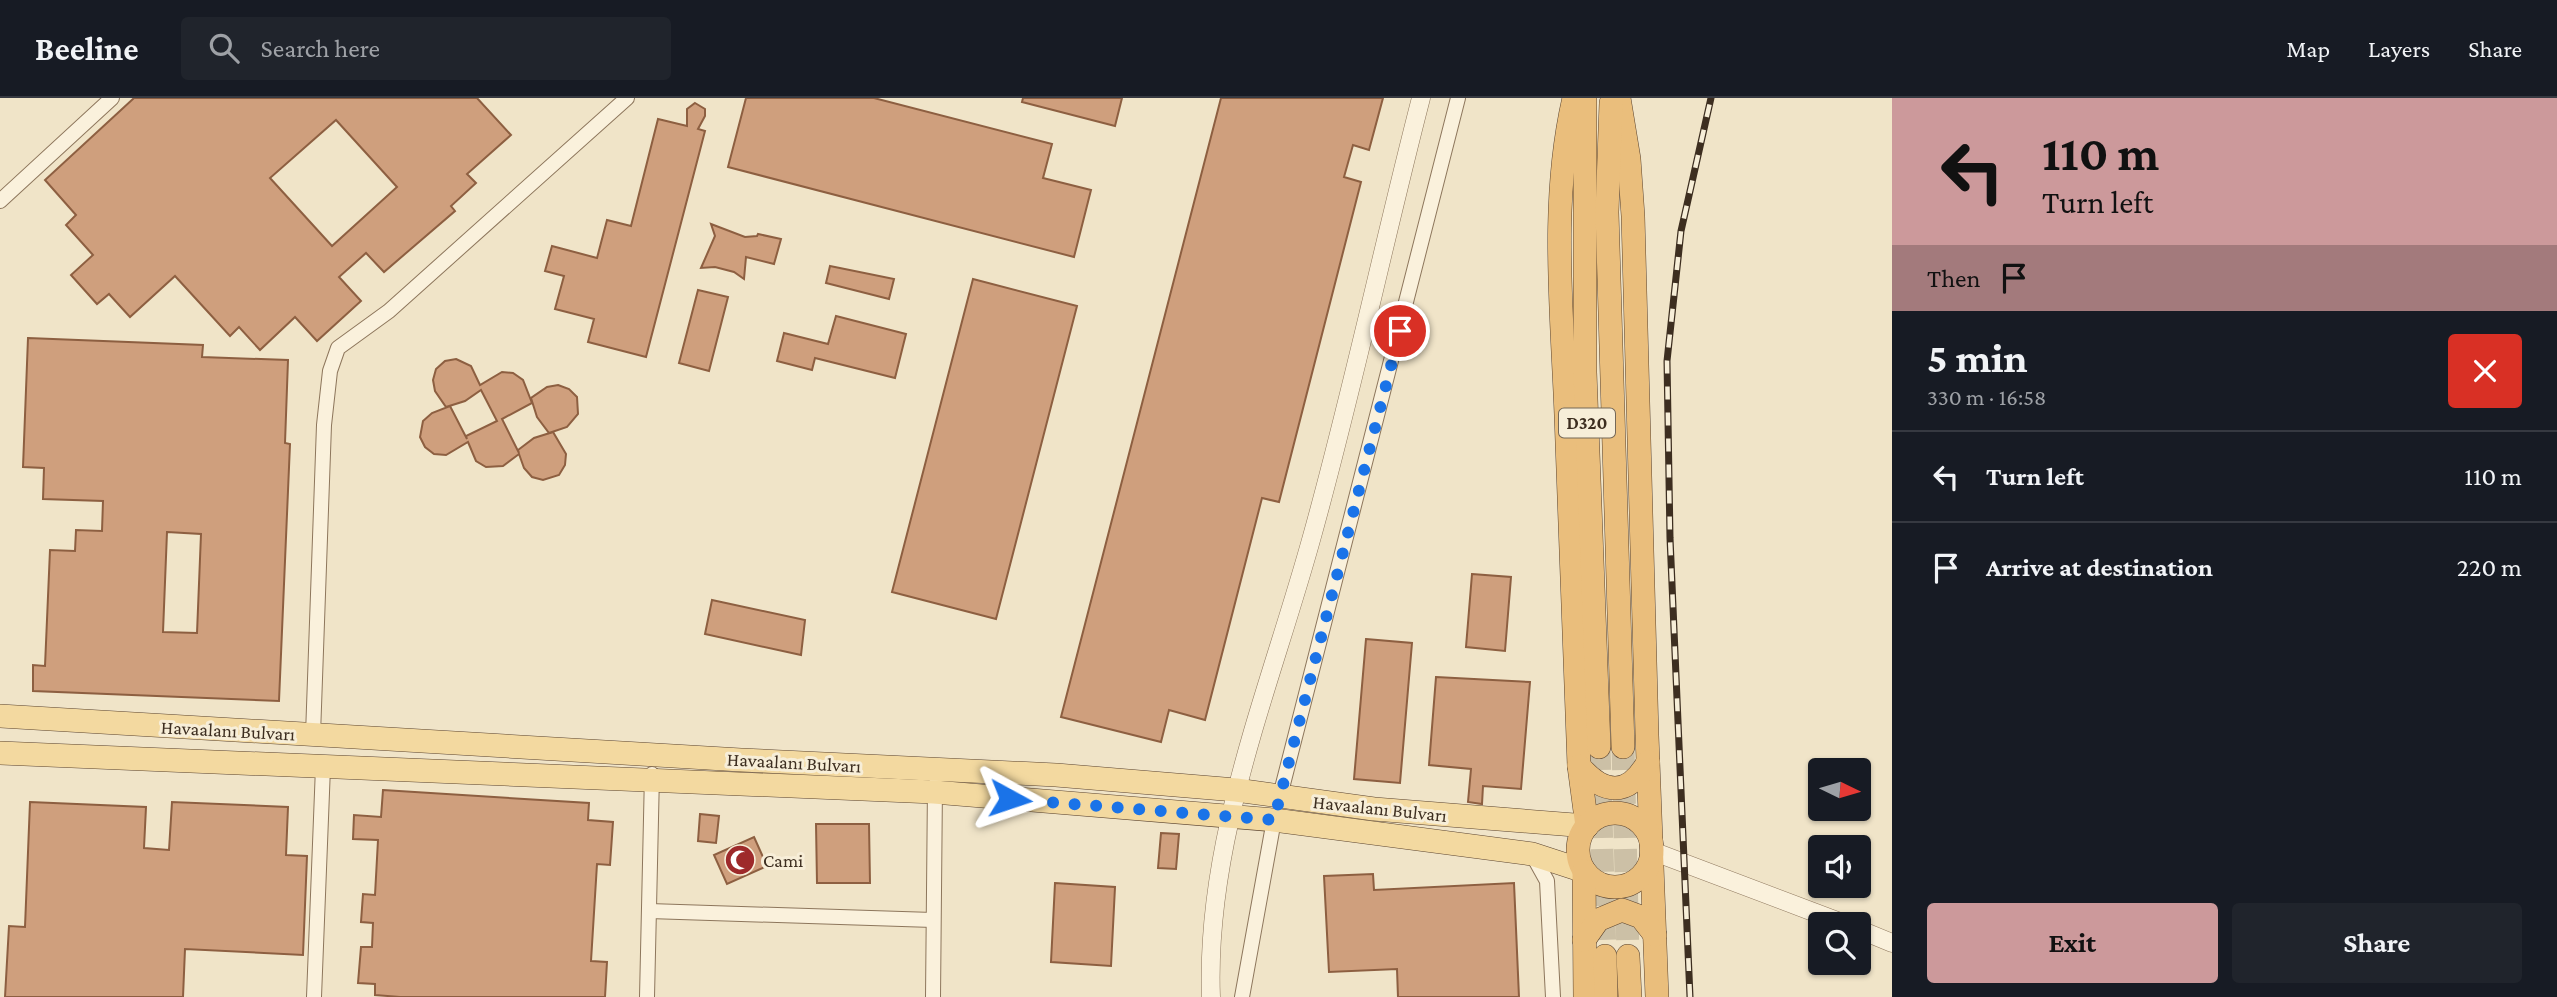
<!DOCTYPE html>
<html lang="en">
<head>
<meta charset="utf-8">
<style>
	:root { --surface:#171b24; --page:#20242c; --text:#f1f3f6; --muted:#9ea1a6; --line:#363941; --accent:#cc999b }
	body { margin:0; font-family:"Crimson Pro",serif; background:var(--page); color:var(--text); height:100vh; display:flex; flex-direction:column; font-size:26px; white-space:nowrap }
	* { box-sizing:border-box; margin:0 }
	p { font-size:23px; color:var(--muted) }
	.icon { flex:none; width:38px; height:38px; fill:none; stroke:currentColor; stroke-width:2; stroke-linecap:round; stroke-linejoin:round }
	.map { position:relative; flex:1; overflow:hidden }
	.panel { display:flex; flex-direction:column; background:var(--surface); width:665px }
	.panel>* { flex:none }
	.hud { background:#cc999b; color:#111; overflow:hidden }
	.needle { width:46px; rotate:95deg }
	.controls { position:absolute; left:1808px; top:660px; display:grid; gap:14px }
	.controls a { display:grid; place-items:center; width:63px; height:63px; border-radius:7px; background:var(--surface); box-shadow:0 2px 5px #0004; font-size:35px }
	.pin { position:absolute; display:grid; place-items:center; width:60px; height:60px; color:#fff; margin:-30px; border:4px solid #fff; border-radius:50%; box-shadow:0 2px 7px #0007 }
	.me { position:absolute; width:77px; margin:-38px; rotate:95deg; stroke-linejoin:round; filter:drop-shadow(0 0 5px #0008) }
	.turn { display:flex; align-items:center; gap:24px; height:147px; padding:0 35px; font-size:32px }
	.turn .icon { width:91px; height:91px; stroke-width:2.5 }
	.turn b { display:block; font-size:49px; line-height:60px }
	.then { display:flex; align-items:center; height:66px; padding:0 35px; background:#0003; gap:14px; font-size:26px }
	.round { display:grid; place-items:center; flex:none; width:74px; height:74px; border-radius:7px; background:var(--page) }
	.headline { display:flex; align-items:center; justify-content:space-between; height:119px; padding:0 35px }
	h1 { font-size:42px; font-weight:700; line-height:52px }
	.cta { display:flex; gap:14px; margin-top:auto; padding:14px 35px }
	.cta a { flex:1; height:80px; border-radius:7px; background:var(--accent); color:#111; font-size:28px; font-weight:700; line-height:80px; text-align:center }
	.cta a+a { background:var(--page); color:var(--text) }
	ul { padding:0; list-style:none }
	li { display:flex; align-items:center; gap:21px; height:91px; padding:0 35px; border-top:2px solid var(--line) }
	li div { flex:1 }
	li b { display:block; font-size:26px }
	li em { font-style:normal }
	header { display:flex; align-items:center; gap:42px; box-sizing:border-box; height:98px; padding:0 35px; background:var(--surface); border-bottom:2px solid var(--line) }
	header strong { font-size:33px }
	nav { display:flex; gap:38px; margin-inline-start:auto; font-size:24px }
	.search { width:490px; height:63px; background:var(--page); display:flex; align-items:center; gap:18px; box-sizing:border-box; padding:0 24px; border-radius:7px; color:var(--muted); font-size:26px }
	main { display:flex; flex:1; min-height:0 }
	.map>svg:first-child { display:block }
	.building { fill:#cf9f7d; stroke:#8d5f41; stroke-width:2; fill-rule:evenodd }
	.lines { fill:none; stroke-linecap:round; stroke-linejoin:round }
	.trunk-tunnel { stroke:#ccc0a6; stroke-width:23; stroke-dasharray:23 11; stroke-linecap:butt }
	.minor-casing { stroke:#8d765c; stroke-width:16 }
	.tertiary-casing { stroke:#8d765c; stroke-width:19 }
	.primary-casing { stroke:#5b4430; stroke-width:24 }
	.trunk-casing { stroke:#5b4430; stroke-width:24 }
	.minor { stroke:#faf1dc; stroke-width:14 }
	.tertiary { stroke:#faf1dc; stroke-width:18 }
	.primary { stroke:#f3d9a0; stroke-width:23 }
	.trunk { stroke:#eabe7c; stroke-width:23 }
	.rail-casing { stroke:#3d2e20; stroke-width:7 }
	.rail { stroke:#f7eed8; stroke-width:4.5; stroke-dasharray:13; stroke-linecap:butt }
	.route { stroke:#1a73e8; stroke-width:12; stroke-dasharray:0 21.6 }
	.labels { text-anchor:middle; stroke-width:6; stroke-linejoin:round; paint-order:stroke }
	.shield { fill:#f7eed8; stroke:#756857; stroke-width:2 }
	.shield-label { font-size:18px; font-weight:bold; fill:#3d2e20 }
	.street-label { font-size:19px; fill:#3d2e20; stroke:#f7eed8 }
	.poi-label { font-size:19px; fill:#3d2e20; stroke:#f7eed8; text-anchor:start }
</style>
</head>
<body>
<header>
<strong>Beeline</strong>
<div class="search"><svg class="icon" aria-label="search" viewBox="0 0 24 24"><circle cx="10" cy="10" r="6"/><path d="M15 15l6 6"/></svg>Search here</div>
<nav><a>Map</a><a>Layers</a><a>Share</a></nav>
</header>
<main>
<div class="map">
<svg width="1892" height="899" viewBox="0 0 1892 899">
	<rect width="100%" height="100%" fill="#f0e4c8"/>
	<g class="building">
		<path d="M 134,0 L 477,0 L 511,37 L 467,76 L 476,85 L 451,108 L 455,113 L 384,174 L 366,155 L 339,179 L 361,203 L 317,243 L 295,219 L 260,252 L 239,229 L 230,238 L 175,178 L 130,219 L 109,196 L 97,206 L 71,177 L 93,157 L 66,127 L 76,117 L 45,82 ZM 336,22 L 397,89 L 332,148 L 270,80 Z"/>
		<polygon points="746,0 874,0 1052,46 1043,80 1091,92 1074,159 728,69"/>
		<polygon points="1023,0 1122,0 1115,28 1022,4"/>
		<polygon points="1221,0 1383,0 1369,52 1353,47 1344,79 1361,84 1279,404 1262,400 1205,622 1169,612 1161,644 1061,619"/>
		<polygon points="695,5 705,11 705,18 698,31 705,33 646,259 588,244 594,221 555,211 564,178 545,173 552,148 597,160 607,122 631,128 658,21 687,28 687,11"/>
		<polygon points="711,126 745,139 757,138 758,136 781,141 774,166 746,159 744,181 734,174 715,169 701,170 715,138"/>
		<polygon points="830,168 894,181 889,201 826,185"/>
		<polygon points="973,181 1077,208 996,521 892,494"/>
		<polygon points="698,192 728,199 709,273 679,265"/>
		<polygon points="836,218 906,236 895,280 815,260 812,272 777,263 784,235 828,246"/>
		<path d="M 28,240 L 203,247 L 202,259 L 288,262 L 285,345 L 290,346 L 279,603 L 33,593 L 33,567 L 45,568 L 50,452 L 75,453 L 76,432 L 102,433 L 103,403 L 43,401 L 44,370 L 23,369 ZM 167,434 L 201,436 L 197,535 L 163,534 Z"/>
		<polygon points="456,261 471,268 480,287 502,274 513,275 523,282 532,305 502,321 519,355 518,352 534,340 553,334 566,356 565,367 559,377 543,382 532,379 524,370 519,356 503,368 486,369 476,363 468,344 446,357 434,356 425,349 420,339 423,323 432,315 450,308 467,341 466,338 497,323 481,292 465,303 446,309 435,293 433,282 436,271 445,263"/>
		<polygon points="558,287 569,291 577,299 578,316 567,329 549,335 537,319 531,300 547,289"/>
		<polygon points="1472,476 1511,479 1505,553 1466,549"/>
		<polygon points="712,502 805,522 801,557 705,536"/>
		<polygon points="1366,541 1412,545 1400,685 1354,681"/>
		<polygon points="1436,579 1530,584 1521,691 1483,688 1482,706 1468,704 1471,671 1429,667"/>
		<polygon points="383,692 589,705 588,722 613,724 610,767 597,766 591,863 607,864 605,899 400,899 375,897 375,886 358,885 361,849 372,849 373,825 361,824 363,796 375,797 378,742 353,741 354,717 381,719"/>
		<polygon points="30,704 146,709 144,750 169,752 172,704 288,709 286,757 307,758 303,857 185,851 183,899 5,899 9,828 25,829"/>
		<polygon points="700,716 719,718 716,745 698,743"/>
		<polygon points="816,726 869,726 870,785 817,785"/>
		<polygon points="1161,735 1179,736 1176,771 1158,770"/>
		<polygon points="754,739 767,768 727,786 714,757"/>
		<polygon points="1373,776 1374,792 1514,785 1519,899 1398,899 1397,871 1329,874 1324,778"/>
		<polygon points="1055,785 1115,789 1111,868 1051,864"/>
	</g>
	<g class="lines">
		<g class="trunk-tunnel">
			<polyline points="1599,649 1605,858"/>
			<polyline points="1623,649 1628,858"/>
		</g>
		<g class="minor-casing">
			<g id="minor">
				<polyline points="0,103 112,0"/>
				<polyline points="313,637 324,327 330,273 338,250 389,213 627,0"/>
				<polyline points="1280,698 1458,0"/>
				<polyline points="1532,756 1547,783 1553,899"/>
				<polyline points="649,813 933,822"/>
				<polyline points="314,899 323,669"/>
				<polyline points="647,899 652,676"/>
				<polyline points="933,899 935,687"/>
				<polyline points="1242,899 1274,722"/>
			</g>
		</g>
		<g class="tertiary-casing">
			<g id="tertiary">
				<polyline points="1652,753 1845,826"/>
				<polyline points="1858,831 1892,845"/>
				<path d="M 1211,899 C 1205,742 1270,590 1311,442 C 1352,296 1383,147 1421,0"/>
			</g>
		</g>
		<g class="primary-casing">
			<g id="primary">
				<polyline points="0,618 741,662 1056,677 1236,692 1374,711 1587,728"/>
				<polyline points="0,655 934,694 1274,722 1532,756 1584,773"/>
			</g>
		</g>
		<g class="trunk-casing">
			<g id="trunk">
				<path d="M 1574,0 C 1550,103 1562,212 1566,317 C 1571,434 1575,551 1579,668 L 1587,728"/>
				<polyline points="1585,0 1585,274 1599,649"/>
				<polyline points="1619,0 1629,61 1633,118 1647,637 1657,899"/>
				<polyline points="1611,5 1607,114 1623,649"/>
				<path d="M 1579,668 C 1603,696 1628,700 1648,664"/>
				<circle cx="1615" cy="752" r="37"/>
				<polyline points="1584,773 1585,899"/>
				<polyline points="1584,842 1598,822 1622,812 1641,819 1655,837"/>
				<polyline points="1605,858 1606,899"/>
				<polyline points="1628,858 1630,899"/>
			</g>
		</g>
		<use href="#minor" class="minor"/>
		<use href="#tertiary" class="tertiary"/>
		<use href="#primary" class="primary"/>
		<use href="#trunk" class="trunk"/>
		<g class="rail-casing">
			<polyline id="rail" points="1690,899 1670,440 1667,263 1681,133 1711,0"/>
		</g>
		<use href="#rail" class="rail"/>
	</g>
	<g class="lines">
		<polyline class="route" points="1010,701 1274,722 1400,233"/>
	</g>
	<defs>
		<g id="mosque-disc" transform="scale(1.575)"><circle r="9.5" fill="#9e2a2b" stroke="#f7eed8"/><path d="M3.5-4.9A6 6 0 1 0 3.5 4.9A5 5 0 1 1 3.5-4.9Z" fill="#fff"/></g>
	</defs>
	<g fill-rule="evenodd">
		<use href="#mosque-disc" x="740" y="762"/>
	</g>
	<g class="labels">
		<rect class="shield" x="1559" y="310.5" width="56" height="29" rx="5"/>
		<g class="shield-label">
			<text x="1587" y="331">D320</text>
		</g>
		<g class="street-label">
			<text transform="translate(228 632) rotate(3)" y="7">Havaalanı Bulvarı</text>
			<text transform="translate(794 664) rotate(3)" y="7">Havaalanı Bulvarı</text>
			<text transform="translate(1380 710) rotate(6)" y="7">Havaalanı Bulvarı</text>
		</g>
		<g class="poi-label">
			<text x="763" y="769">Cami</text>
		</g>
	</g>
</svg>
<div class="controls">
<a><svg class="needle" viewBox="-14 -14 28 28"><path d="M0-13l5 13h-10z" fill="#e53935"/><path d="M0 13l5-13h-10z" fill="#9ea1a6"/></svg></a>
<a><svg class="icon" aria-label="sound" viewBox="0 0 24 24"><path d="M4 9h4l5-4v14l-5-4H4zM17 9q2 3 0 6"/></svg></a>
<a><svg class="icon" aria-label="search" viewBox="0 0 24 24"><circle cx="10" cy="10" r="6"/><path d="M15 15l6 6"/></svg></a>
</div>
<div class="pin" style="left:1400px;top:233px;background:#d93025"><svg class="icon" aria-label="arrive" viewBox="0 0 24 24"><path d="M6 21V4h12l-3 4 3 4H6"/></svg></div>
<svg class="me" style="left:1010px;top:701px" viewBox="-20 -20 40 40"><path d="M0-17L14 15 0 8-14 15z" fill="#1a73e8" stroke="#fff" stroke-width="4"/></svg>
</div>
<section class="panel">
<div class="hud">
<div class="turn"><svg class="icon" aria-label="left" viewBox="0 0 24 24"><path d="M17 20v-9H6M10 6l-5 5 5 5"/></svg><div><b>110 m</b>Turn left</div></div>
<div class="then">Then<svg class="icon" aria-label="arrive" viewBox="0 0 24 24"><path d="M6 21V4h12l-3 4 3 4H6"/></svg></div>
</div>
<div class="headline"><div><h1>5 min</h1><p>330 m · 16:58</p></div><a class="round" style="background:#d93025;color:#fff"><svg class="icon" aria-label="close" viewBox="0 0 24 24"><path d="M6 6l12 12M18 6L6 18"/></svg></a></div>
<ul>
<li><svg class="icon" aria-label="left" viewBox="0 0 24 24"><path d="M17 20v-9H6M10 6l-5 5 5 5"/></svg><div><b>Turn left</b></div><em>110 m</em></li>
<li><svg class="icon" aria-label="arrive" viewBox="0 0 24 24"><path d="M6 21V4h12l-3 4 3 4H6"/></svg><div><b>Arrive at destination</b></div><em>220 m</em></li>
</ul>
<div class="cta"><a>Exit</a><a>Share</a></div>
</section>
</main>
</body>
</html>
